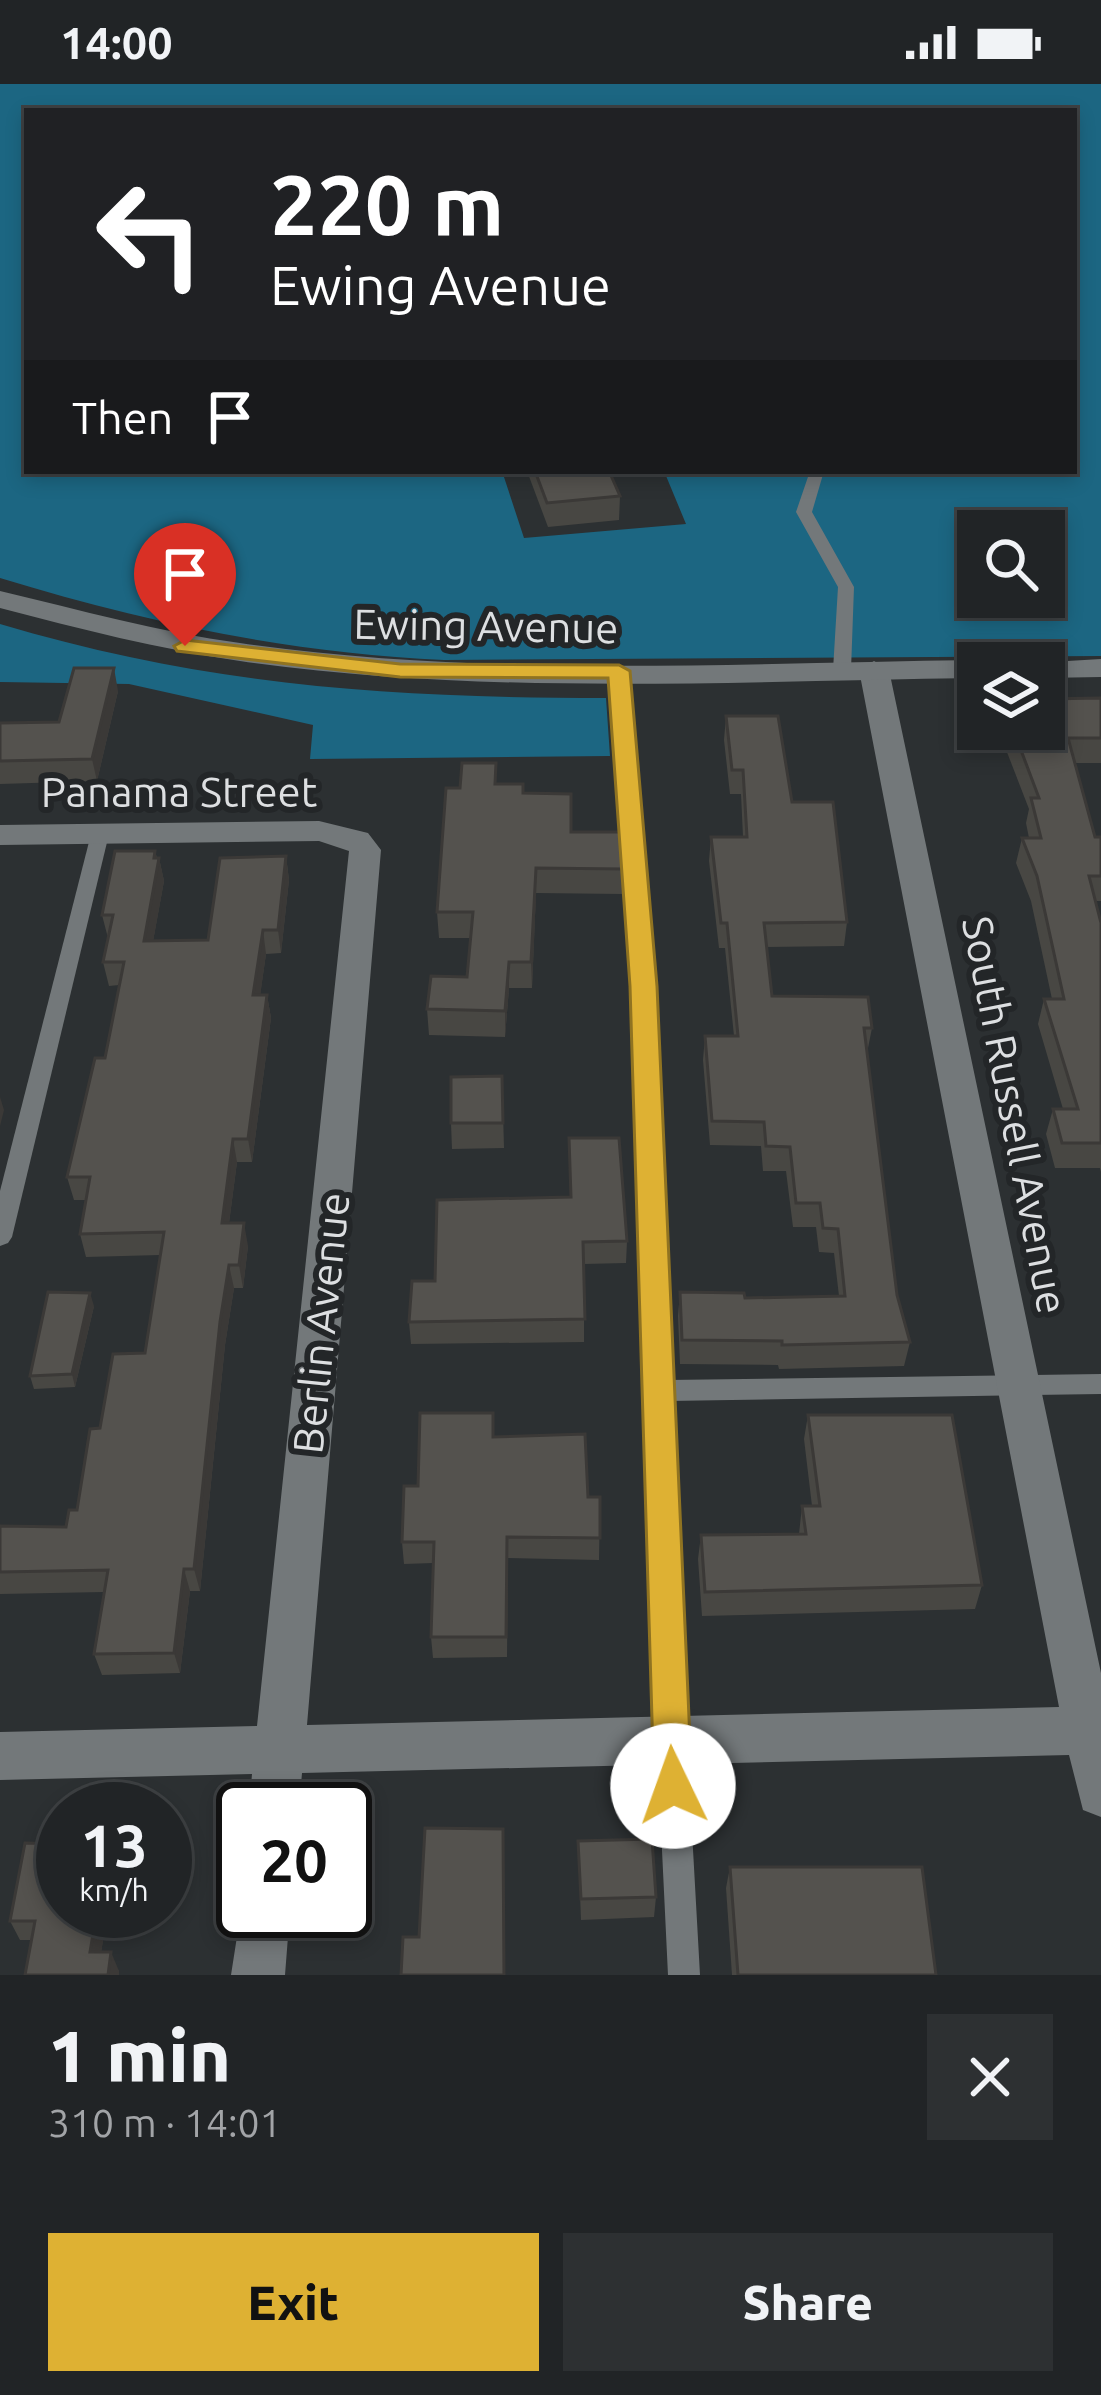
<!DOCTYPE html>
<html lang="en">
<head>
<meta charset="utf-8">
<style>
	:root { --surface:#212426; --page:#2d3032; --text:#f1f3f6; --muted:#a2a4a7; --line:#3e4143; --accent:#deb133 }
	body { margin:0; font-family:Ubuntu,sans-serif; background:var(--page); color:var(--text); height:100vh; display:flex; flex-direction:column; font-size:45px; white-space:nowrap }
	* { box-sizing:border-box; margin:0 }
	p { font-size:39px; color:var(--muted) }
	.icon { flex:none; width:66px; height:66px; fill:none; stroke:currentColor; stroke-width:2; stroke-linecap:round; stroke-linejoin:round }
	.map { position:relative; height:1891px; overflow:hidden }
	.panel { display:flex; flex-direction:column; background:var(--surface); flex:1 }
	.panel>* { flex:none }
	.hud { position:absolute; left:24px; top:24px; width:1053px; height:366px; border-radius:0px; box-shadow:0 6px 18px #0003,0 0 0 3px var(--line); background:#202124; color:#fff; overflow:hidden }
	.tools { position:absolute; left:957px; top:426px; display:grid; gap:24px }
	.tools a { display:grid; place-items:center; width:108px; height:108px; border-radius:0px; background:var(--surface); box-shadow:0 6px 18px #0003,0 0 0 3px var(--line); font-size:60px }
	.speed { position:absolute; left:36px; top:1698px; display:flex; gap:24px; font-size:60px; font-weight:700; text-align:center }
	.speed>* { display:grid; place-content:center; width:156px; height:156px; border-radius:50%; background:var(--surface); box-shadow:0 6px 18px #0003,0 0 0 3px var(--line); line-height:1 }
	.speed small { font-size:30px; font-weight:400 }
	.speed .limit { border:6px solid #111; border-radius:18px; background:#fff; color:#111 }
	.pin { position:absolute; display:grid; place-items:center; width:102px; height:102px; color:#fff; margin:-123px -51px; border-radius:50% 50% 50% 0; rotate:-45deg; box-shadow:0 0 12px #0007 }
	.pin .icon { rotate:45deg }
	.me { position:absolute; width:132px; margin:-66px; rotate:357deg; stroke-linejoin:round; filter:drop-shadow(0 0 9px #0008) }
	.turn { display:flex; align-items:center; gap:42px; height:252px; padding:0 48px; font-size:54px }
	.turn .icon { width:156px; height:156px; stroke-width:2.5 }
	.turn b { display:block; font-size:84px; line-height:102px }
	.then { display:flex; align-items:center; height:114px; padding:0 48px; background:#0003; gap:24px; font-size:45px }
	.round { display:grid; place-items:center; flex:none; width:126px; height:126px; border-radius:0px; background:var(--page) }
	.headline { display:flex; align-items:center; justify-content:space-between; height:204px; padding:0 48px }
	h1 { font-size:72px; font-weight:800; line-height:90px }
	.button { display:flex; gap:24px; margin-top:auto; padding:24px 48px }
	.button a { flex:1; height:138px; border-radius:0px; background:var(--accent); color:#111; font-size:48px; font-weight:800; line-height:138px; text-align:center }
	.button a+a { background:var(--page); color:var(--text) }
	.status { display:flex; justify-content:space-between; align-items:center; height:84px; padding:0 60px; background:var(--surface); direction:ltr }
	.status svg { height:33px; fill:currentColor }
	.map>svg:first-child { display:block }
	.forest { fill:#1c6682; fill-rule:evenodd }
	.lines { fill:none; stroke-linecap:round; stroke-linejoin:round }
	.lane { fill:#73787a; fill-rule:evenodd }
	.street { fill:#73787a; fill-rule:evenodd }
	.secondary { fill:#73787a; fill-rule:evenodd }
	.wall { fill:#484743 }
	.shaded-wall { fill:#3b3937 }
	.building { fill:#54524e; stroke:#3b3937; stroke-width:3 }
	.route { fill:#deb133; stroke:#907321; stroke-width:3 }
	.labels { text-anchor:middle; stroke-width:12; stroke-linejoin:round; paint-order:stroke }
	.street-label { font-size:42px; fill:#dddfe1; stroke:#232628 }
</style>
</head>
<body>
<div class="status"><b>14:00</b><svg viewBox="0 0 49 12"><path d="M0 12V9h3v3zM5 12V6h3v6zM10 12V3h3v9zM15 12V0h3v12zM26 1h20v11H26zM47 4h2v5h-2z"/></svg></div>
<div class="map">
<svg width="1101" height="1891" viewBox="0 0 1101 1891">
	<rect width="100%" height="100%" fill="#2c3032"/>
	<g class="forest">
		<path d="M 0,0 L 1101,0 L 1101,572 L 444,576 C 290,569 147,539 0,494 ZM 27,27 L 1074,27 L 1074,387 L 664,387 L 686,440 L 524,454 L 502,387 L 27,387 ZM 978,447 L 1044,447 L 1044,513 L 978,513 Z"/>
		<path d="M 0,540 C 208,602 391,614 606,614 L 610,672 L 310,675 L 313,641 L 129,600 L 0,598 Z"/>
	</g>
	<g class="lines">
		<g class="lane">
			<polygon points="810,387 824,387 812,428 854,503 851,586 842,591 833,586 838,503 796,428"/>
			<polygon points="619,582 628,587 654,902 668,1296 1101,1290 1101,1310 668,1317 700,1891 668,1891 646,1433 634,902 610,587"/>
			<polygon points="100,744 109,750 12,1153 8,1159 0,1162 0,1107 91,750"/>
		</g>
		<g class="street">
			<polygon points="874,577 889,586 1101,1589 1101,1733 1083,1726 1069,1671 302,1689 299,1725 249,1725 252,1690 0,1696 0,1648 257,1642 349,767 319,757 0,761 0,741 319,737 368,749 381,766 307,1641 1059,1623 859,586"/>
			<polygon points="243,1814 243,1827 290,1827 285,1891 231,1891"/>
		</g>
		<g class="secondary">
			<path d="M 0,507 C 80,526 159,548 240,559 C 484,594 733,579 978,576 L 988,579 L 978,579 L 978,594 C 733,597 484,612 240,577 C 159,565 80,545 0,524 Z"/>
			<polygon points="1101,575 1101,593 1044,594 1044,579 1034,579"/>
		</g>
	</g>
	<g class="wall">
		<polygon points="527,387 609,387 620,412 619,436 548,443"/>
		<polygon points="118,607 97,697 0,700 0,639 59,638"/>
		<polygon points="1101,614 1101,679 1075,679 1095,753 1101,753 1101,817 1095,817 1101,839 1101,1088 1100,1084 1055,1084 1046,1050 1053,1025 1063,1025 1038,940 1044,915 1052,915 1031,817 1016,779 1022,754 1029,754 1026,739 1029,725 998,645 1044,645"/>
		<polygon points="726,632 792,718 847,838 844,862 767,863 772,912 872,944 867,969 897,1211 910,1258 904,1282 779,1285 778,1281 680,1280 678,1232 680,1208 745,1214 839,1212 834,1169 819,1168 816,1143 793,1143 786,1087 763,1087 761,1062 710,1061 703,976 705,952 734,952 725,864 719,864 709,777 711,753 743,753 741,710 730,710 724,656"/>
		<polygon points="496,700 523,709 571,748 623,785 622,810 536,809 532,904 509,904 505,953 429,951 427,925 467,893 470,854 439,854 437,828"/>
		<polygon points="155,767 157,774 159,774 164,797 153,857 208,856 286,772 289,796 281,869 266,870 260,911 267,911 271,934 252,1078 237,1078 229,1139 248,1162 243,1204 234,1204 225,1261 200,1507 190,1507 180,1589 102,1591 94,1570 104,1508 0,1510 0,1442 66,1443 77,1426 100,1344 145,1269 160,1171 86,1173 80,1150 86,1116 74,1116 67,1093 105,974 119,901 109,902 103,878 108,854 102,831"/>
		<polygon points="502,992 504,1064 452,1065 451,1039"/>
		<polygon points="569,1054 627,1157 626,1179 584,1180 584,1258 411,1260 409,1238 435,1197 570,1113"/>
		<polygon points="94,1222 75,1303 34,1305 30,1292"/>
		<polygon points="808,1331 982,1501 975,1525 702,1532 698,1475 701,1451 799,1450 802,1422 812,1422 804,1355"/>
		<polygon points="494,1353 588,1413 600,1413 599,1476 508,1474 507,1573 433,1574 431,1553 433,1479 404,1480 402,1458 418,1402"/>
		<polygon points="578,1757 656,1813 654,1833 581,1836"/>
		<polygon points="730,1783 936,1891 732,1891 726,1804"/>
		<polygon points="108,1827 101,1868 119,1887 119,1891 25,1891 32,1856 20,1856 10,1837"/>
	</g>
	<g class="shaded-wall">
		<polygon points="114,584 118,607 97,697 92,675"/>
		<polygon points="155,767 158,781 159,774 164,797 149,880 144,857"/>
		<polygon points="286,772 289,796 281,869 278,846"/>
		<polygon points="536,784 536,809 532,904 531,878"/>
		<polygon points="263,846 266,870 257,934 253,911"/>
		<polygon points="509,878 509,904 505,953 505,927"/>
		<polygon points="267,911 271,934 252,1078 248,1055"/>
		<polygon points="0,1013 4,1026 0,1042"/>
		<polygon points="233,1055 237,1078 226,1162 222,1139"/>
		<polygon points="244,1139 248,1162 243,1204 239,1181"/>
		<polygon points="229,1181 234,1204 225,1261 200,1507 194,1485 220,1238"/>
		<polygon points="90,1209 94,1222 75,1303 72,1290"/>
		<polygon points="184,1485 190,1507 180,1589 174,1569"/>
		<polygon points="97,1827 108,1827 98,1887 90,1868"/>
		<polygon points="111,1868 119,1887 119,1891 108,1891"/>
	</g>
	<g class="building">
		<polygon points="535,387 609,387 620,412 547,419"/>
		<polygon points="74,584 114,584 92,675 0,677 0,639 59,638"/>
		<polygon points="1101,614 1101,654 1068,654 1095,753 1101,753 1101,792 1089,792 1101,839 1101,1059 1062,1059 1053,1025 1078,1025 1044,915 1064,915 1037,792 1022,754 1041,754 1031,714 1039,714 1013,645 1044,645 1044,615"/>
		<polygon points="726,632 778,632 792,718 833,718 847,838 764,839 772,912 868,913 872,944 864,944 897,1211 910,1258 782,1261 782,1257 682,1256 680,1208 744,1209 745,1214 845,1212 838,1145 823,1144 820,1119 796,1119 790,1063 766,1062 764,1038 712,1037 705,952 738,952 727,839 721,839 711,753 747,753 743,686 732,686"/>
		<polygon points="462,679 496,679 495,700 523,700 523,709 571,710 571,748 621,748 623,785 536,784 531,878 509,878 505,927 427,925 431,892 467,893 473,828 437,828 446,704 460,704"/>
		<polygon points="115,767 155,767 154,774 159,774 144,857 208,856 220,774 286,772 278,846 263,846 253,911 267,911 248,1055 233,1055 222,1139 244,1139 239,1181 229,1181 220,1238 194,1485 184,1485 174,1569 94,1570 108,1486 0,1488 0,1442 66,1443 69,1426 77,1426 90,1345 100,1344 113,1270 145,1269 164,1148 80,1150 90,1093 67,1093 95,974 105,974 124,878 103,878 113,831 102,831"/>
		<polygon points="502,992 503,1039 451,1039 451,993"/>
		<polygon points="569,1054 619,1054 627,1157 583,1158 585,1235 409,1238 412,1197 435,1197 437,1116 571,1113"/>
		<polygon points="48,1208 90,1209 72,1290 30,1292"/>
		<polygon points="420,1329 493,1329 493,1353 585,1350 588,1413 600,1413 600,1454 507,1453 506,1553 431,1553 434,1458 402,1458 404,1402 418,1402"/>
		<polygon points="808,1331 952,1331 982,1501 705,1508 701,1451 806,1450 802,1422 820,1422"/>
		<polygon points="425,1744 503,1745 504,1891 401,1891 403,1853 419,1853"/>
		<polygon points="652,1755 656,1813 581,1815 578,1757"/>
		<polygon points="25,1759 63,1760 63,1827 97,1827 90,1868 111,1868 108,1891 25,1891 35,1837 10,1837"/>
		<polygon points="730,1783 922,1783 936,1891 738,1891"/>
	</g>
	<polygon class="route" points="185,556 400,580 619,581 630,587 657,902 692,1702 686,1716 673,1721 659,1716 654,1702 630,902 608,594 400,593 177,567 174,562"/>
	<g class="labels">
		<g class="street-label">
			<text transform="translate(486 542) rotate(1)" y="15">Ewing Avenue</text>
			<text x="179" y="723">Panama Street</text>
			<text transform="translate(1015 1031) rotate(79)" y="15">South Russell Avenue</text>
			<text transform="translate(321 1239) rotate(-84)" y="15">Berlin Avenue</text>
		</g>
	</g>
</svg>
<div class="tools">
<a><svg class="icon" aria-label="search" viewBox="0 0 24 24"><circle cx="10" cy="10" r="6"/><path d="M15 15l6 6"/></svg></a>
<a><svg class="icon" aria-label="layers" viewBox="0 0 24 24"><path d="M12 4l9 5-9 5-9-5zM3 14l9 5 9-5"/></svg></a>
</div>
<div class="speed"><div>13<small>km/h</small></div><div class="limit">20</div></div>
<div class="pin" style="left:185px;top:562px;background:#d93025"><svg class="icon" aria-label="arrive" viewBox="0 0 24 24"><path d="M6 21V4h12l-3 4 3 4H6"/></svg></div>
<svg class="me" style="left:673px;top:1702px" viewBox="-20 -20 40 40"><circle r="19" fill="#fff"/><path d="M0-13L10 11 0 6-10 11z" fill="#deb133"/></svg>
<div class="hud">
<div class="turn"><svg class="icon" aria-label="left" viewBox="0 0 24 24"><path d="M17 20v-9H6M10 6l-5 5 5 5"/></svg><div><b>220 m</b>Ewing Avenue</div></div>
<div class="then">Then<svg class="icon" aria-label="arrive" viewBox="0 0 24 24"><path d="M6 21V4h12l-3 4 3 4H6"/></svg></div>
</div>
</div>
<section class="panel">
<div class="headline"><div><h1>1 min</h1><p>310 m · 14:01</p></div><a class="round"><svg class="icon" aria-label="close" viewBox="0 0 24 24"><path d="M6 6l12 12M18 6L6 18"/></svg></a></div>
<div class="button"><a>Exit</a><a>Share</a></div>
</section>
</body>
</html>
